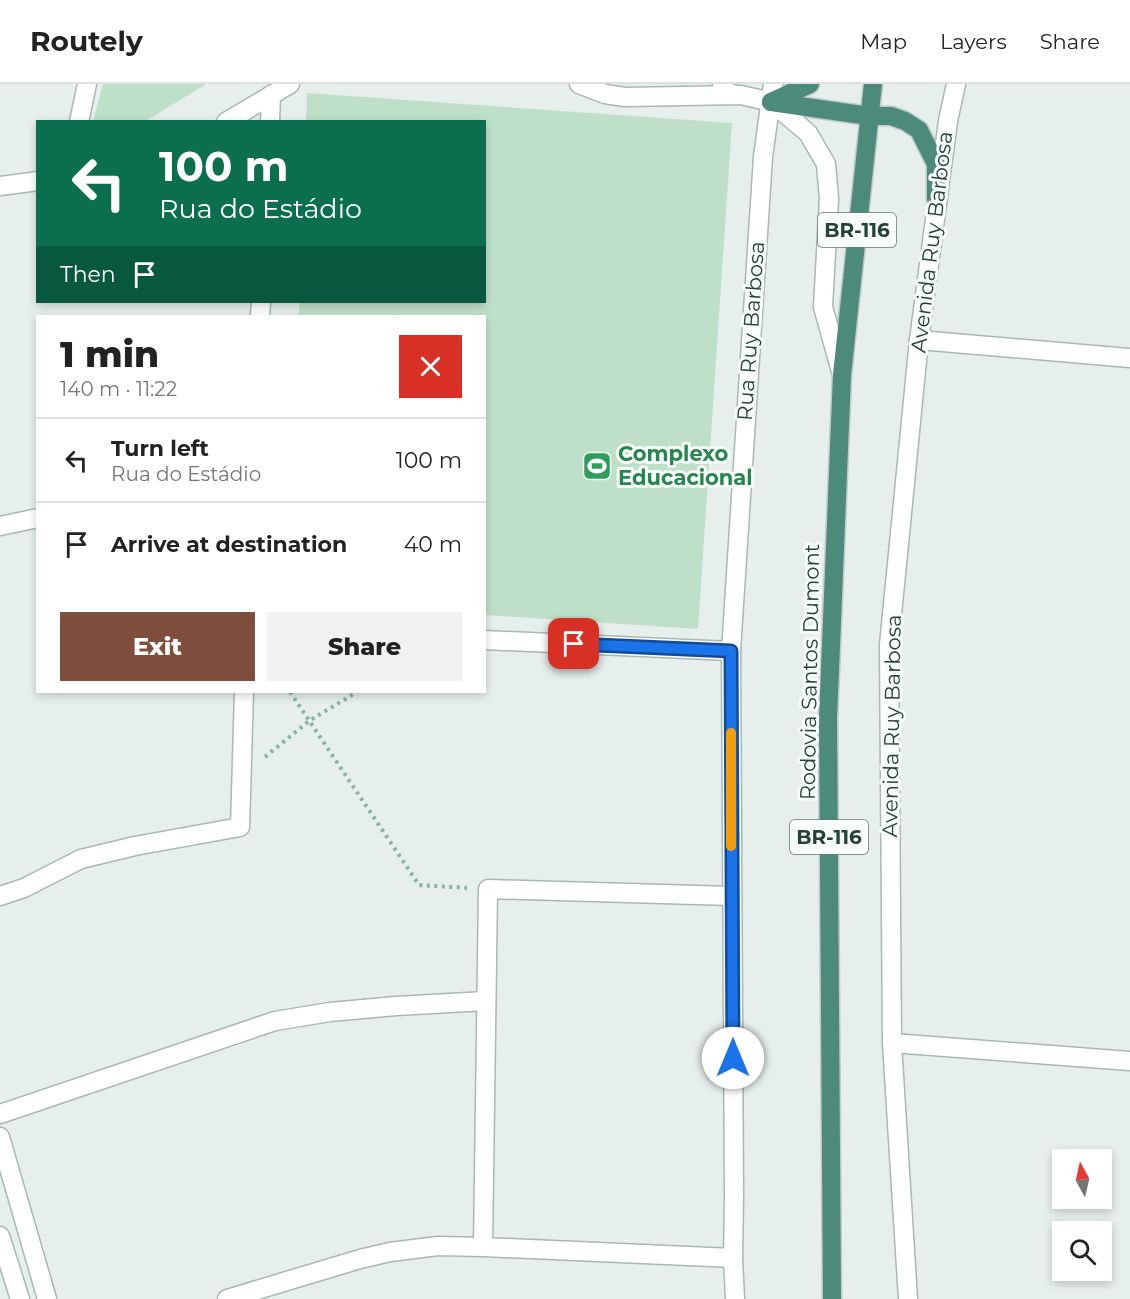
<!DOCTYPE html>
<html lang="en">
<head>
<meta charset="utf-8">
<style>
	:root { --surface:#fff; --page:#f2f2f2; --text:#222; --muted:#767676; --line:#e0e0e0; --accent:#804e3d }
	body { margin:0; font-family:Montserrat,sans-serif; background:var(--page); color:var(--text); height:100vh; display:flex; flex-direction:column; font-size:22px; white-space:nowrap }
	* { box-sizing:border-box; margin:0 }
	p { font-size:20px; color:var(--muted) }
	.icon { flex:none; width:33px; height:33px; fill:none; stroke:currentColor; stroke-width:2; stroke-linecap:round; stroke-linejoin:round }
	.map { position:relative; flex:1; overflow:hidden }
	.drawer { position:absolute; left:36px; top:231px; width:450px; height:378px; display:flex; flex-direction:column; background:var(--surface); border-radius:0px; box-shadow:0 3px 9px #0003 }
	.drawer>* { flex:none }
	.top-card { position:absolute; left:36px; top:36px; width:450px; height:183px; border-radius:0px; box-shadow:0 3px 9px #0003; background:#0b6e4f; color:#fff; overflow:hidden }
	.needle { width:39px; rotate:352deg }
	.tools { position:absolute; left:1052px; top:1065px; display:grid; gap:12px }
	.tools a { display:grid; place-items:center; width:60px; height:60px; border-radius:0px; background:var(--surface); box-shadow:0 3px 9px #0003; font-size:30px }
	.pin { position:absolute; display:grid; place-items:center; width:51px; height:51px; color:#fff; margin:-26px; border-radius:12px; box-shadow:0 3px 9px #0006 }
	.me { position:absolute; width:66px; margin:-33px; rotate:0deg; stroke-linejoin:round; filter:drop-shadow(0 0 4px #0008) }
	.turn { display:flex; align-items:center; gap:21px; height:126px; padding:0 24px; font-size:27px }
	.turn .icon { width:78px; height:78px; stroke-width:2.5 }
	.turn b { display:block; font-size:42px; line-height:51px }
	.then { display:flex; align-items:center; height:57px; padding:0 24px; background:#0003; gap:12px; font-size:22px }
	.round { display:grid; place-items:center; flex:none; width:63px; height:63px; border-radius:0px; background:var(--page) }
	.summary { display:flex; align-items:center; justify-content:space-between; height:102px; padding:0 24px }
	h1 { font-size:36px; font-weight:800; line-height:45px }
	.cta { display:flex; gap:12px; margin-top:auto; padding:12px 24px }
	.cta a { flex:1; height:69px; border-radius:0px; background:var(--accent); color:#fff; font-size:24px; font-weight:800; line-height:69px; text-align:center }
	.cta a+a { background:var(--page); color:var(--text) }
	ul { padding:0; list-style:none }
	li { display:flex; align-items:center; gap:18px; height:84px; padding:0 24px; border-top:2px solid var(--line) }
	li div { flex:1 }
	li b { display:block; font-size:22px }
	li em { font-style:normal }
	header { display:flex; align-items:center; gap:36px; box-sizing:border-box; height:84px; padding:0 30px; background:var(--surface); border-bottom:2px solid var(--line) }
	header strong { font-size:28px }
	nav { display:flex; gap:33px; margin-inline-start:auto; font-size:21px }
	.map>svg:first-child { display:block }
	.green { fill:#bfe0c8 }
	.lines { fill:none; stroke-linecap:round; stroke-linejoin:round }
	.service-casing { stroke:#a8b8b2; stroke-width:15 }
	.minor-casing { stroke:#a8b8b2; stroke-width:21 }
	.tertiary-casing { stroke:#a8b8b2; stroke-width:21 }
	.secondary-casing { stroke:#a4bbb3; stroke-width:21 }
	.trunk-casing { stroke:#c2cac8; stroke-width:21 }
	.path { stroke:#86b3a5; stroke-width:4; stroke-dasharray:3 4.5; stroke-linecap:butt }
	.service { stroke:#fff; stroke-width:12 }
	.minor { stroke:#fff; stroke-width:18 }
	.tertiary { stroke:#fff; stroke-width:18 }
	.secondary { stroke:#fff; stroke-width:18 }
	.trunk { stroke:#4c8a7c; stroke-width:18 }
	.route-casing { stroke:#114b97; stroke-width:15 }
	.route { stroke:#1a73e8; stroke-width:10 }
	.slow { stroke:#f59e0b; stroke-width:10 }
	.labels { text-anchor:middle; stroke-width:6; stroke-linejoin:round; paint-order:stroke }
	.shield { fill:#f7fbf9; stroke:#637a73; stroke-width:1.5 }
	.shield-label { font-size:20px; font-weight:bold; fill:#24423a }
	.street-label { font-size:21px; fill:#24423a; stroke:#f7fbf9 }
	.leisure-label { font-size:21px; font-weight:bold; fill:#27864d; stroke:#f7fbf9; text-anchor:start }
</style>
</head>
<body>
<header>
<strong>Routely</strong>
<nav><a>Map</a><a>Layers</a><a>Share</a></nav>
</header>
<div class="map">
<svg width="1130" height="1215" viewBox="0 0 1130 1215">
	<rect width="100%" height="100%" fill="#e6efeb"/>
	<g class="green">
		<polygon points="103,0 206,0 146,37 93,37"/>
		<polygon points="307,9 732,39 698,545 485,531 484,232 299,232 299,218 484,218 484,38 306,37"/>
	</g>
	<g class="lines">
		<g class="service-casing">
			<polyline id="service" points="719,0 737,9"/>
		</g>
		<g class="minor-casing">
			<g id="minor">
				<polyline points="79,38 87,0"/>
				<polyline points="270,38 271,11"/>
				<polyline points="260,232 261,218"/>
				<polyline points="919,256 1130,274"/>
				<polyline points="0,442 38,434"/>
				<polyline points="484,556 731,567"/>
				<polyline points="0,812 24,804 81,775 135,762 240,743 244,608"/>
				<polyline points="892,959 1130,977"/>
				<polyline points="0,1030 275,937 330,928 396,922 486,917"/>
				<polyline points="483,1163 488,805 731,812"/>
				<polyline points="227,1215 360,1175 390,1168 438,1162 483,1163 733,1174"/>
				<polyline points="735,1215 733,1174 734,1113 731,567 763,73 773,0"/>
				<polyline points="908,1215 892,959 889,561 919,256 948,37 956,0"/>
			</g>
		</g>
		<g class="tertiary-casing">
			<g id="tertiary">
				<polyline points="579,0 605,10 625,13 741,11 771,18 808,49 826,80 829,115 823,223 842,291"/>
				<polyline points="226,38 290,0"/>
				<polyline points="0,102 38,97"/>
			</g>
		</g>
		<g class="secondary-casing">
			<g id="secondary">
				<polyline points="0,1053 47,1215"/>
				<polyline points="0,1152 20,1215"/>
			</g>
		</g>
		<g class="trunk-casing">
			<g id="trunk">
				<polyline points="771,18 869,32 891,32 905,37 919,46 936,80 936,115"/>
				<polyline points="771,18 810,0"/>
				<polyline points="832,1215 828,635 842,291 873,0"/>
			</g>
		</g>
		<g class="path">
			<polyline points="290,608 419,801 467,804"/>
			<polyline points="265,673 309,637 357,608"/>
		</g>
		<use href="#service" class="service"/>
		<use href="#minor" class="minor"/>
		<use href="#tertiary" class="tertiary"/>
		<use href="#secondary" class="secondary"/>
		<use href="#trunk" class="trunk"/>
	</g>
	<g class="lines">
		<g class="route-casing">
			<polyline id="route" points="574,560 731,567 733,974"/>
		</g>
		<use href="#route" class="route"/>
		<polyline class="slow" points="731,649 731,762"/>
	</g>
	<defs>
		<g id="stadium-square" transform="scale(1.5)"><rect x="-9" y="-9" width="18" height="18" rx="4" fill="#2e9e5b" stroke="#f7fbf9"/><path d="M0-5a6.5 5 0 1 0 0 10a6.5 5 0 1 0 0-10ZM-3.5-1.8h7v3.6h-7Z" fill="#fff"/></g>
	</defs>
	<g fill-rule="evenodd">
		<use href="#stadium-square" x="597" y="382"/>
	</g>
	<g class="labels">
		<g class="shield">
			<rect x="818" y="129" width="78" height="34" rx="4.5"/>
			<rect x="790" y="736" width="78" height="34" rx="4.5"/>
		</g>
		<g class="shield-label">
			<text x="857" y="153">BR-116</text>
			<text x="829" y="760">BR-116</text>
		</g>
		<g class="street-label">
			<text transform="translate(932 158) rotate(-83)" y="7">Avenida Ruy Barbosa</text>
			<text transform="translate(751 247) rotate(-86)" y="7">Rua Ruy Barbosa</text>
			<text transform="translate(810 588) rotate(-89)" y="7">Rodovia Santos Dumont</text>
			<text transform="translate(892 642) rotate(-89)" y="7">Avenida Ruy Barbosa</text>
		</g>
		<g class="leisure-label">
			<text x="618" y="377">Complexo<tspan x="618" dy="24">Educacional</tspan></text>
		</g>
	</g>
</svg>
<div class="tools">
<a><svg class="needle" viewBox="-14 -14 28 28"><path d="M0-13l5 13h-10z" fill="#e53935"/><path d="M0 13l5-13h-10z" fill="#767676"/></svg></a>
<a><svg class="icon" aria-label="search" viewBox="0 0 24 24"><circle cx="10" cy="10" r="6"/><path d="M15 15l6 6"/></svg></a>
</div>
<div class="pin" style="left:574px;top:560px;background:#d93025"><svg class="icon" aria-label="arrive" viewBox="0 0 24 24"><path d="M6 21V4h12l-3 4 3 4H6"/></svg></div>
<svg class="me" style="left:733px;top:974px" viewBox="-20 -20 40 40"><circle r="19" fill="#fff"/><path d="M0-13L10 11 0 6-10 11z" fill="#1a73e8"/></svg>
<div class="top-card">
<div class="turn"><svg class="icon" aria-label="left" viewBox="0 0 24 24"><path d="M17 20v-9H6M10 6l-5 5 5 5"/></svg><div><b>100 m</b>Rua do Estádio</div></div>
<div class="then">Then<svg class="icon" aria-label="arrive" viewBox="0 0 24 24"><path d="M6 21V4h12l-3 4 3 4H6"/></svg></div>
</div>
<section class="drawer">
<div class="summary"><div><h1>1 min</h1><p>140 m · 11:22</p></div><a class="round" style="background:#d93025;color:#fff"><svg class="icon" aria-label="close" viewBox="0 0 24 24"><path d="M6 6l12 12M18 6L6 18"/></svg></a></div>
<ul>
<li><svg class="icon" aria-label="left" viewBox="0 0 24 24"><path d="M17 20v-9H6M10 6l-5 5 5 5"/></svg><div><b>Turn left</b><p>Rua do Estádio</p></div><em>100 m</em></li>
<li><svg class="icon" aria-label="arrive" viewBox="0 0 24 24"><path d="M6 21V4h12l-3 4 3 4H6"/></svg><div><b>Arrive at destination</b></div><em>40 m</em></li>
</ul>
<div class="cta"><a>Exit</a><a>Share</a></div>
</section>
</div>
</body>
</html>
